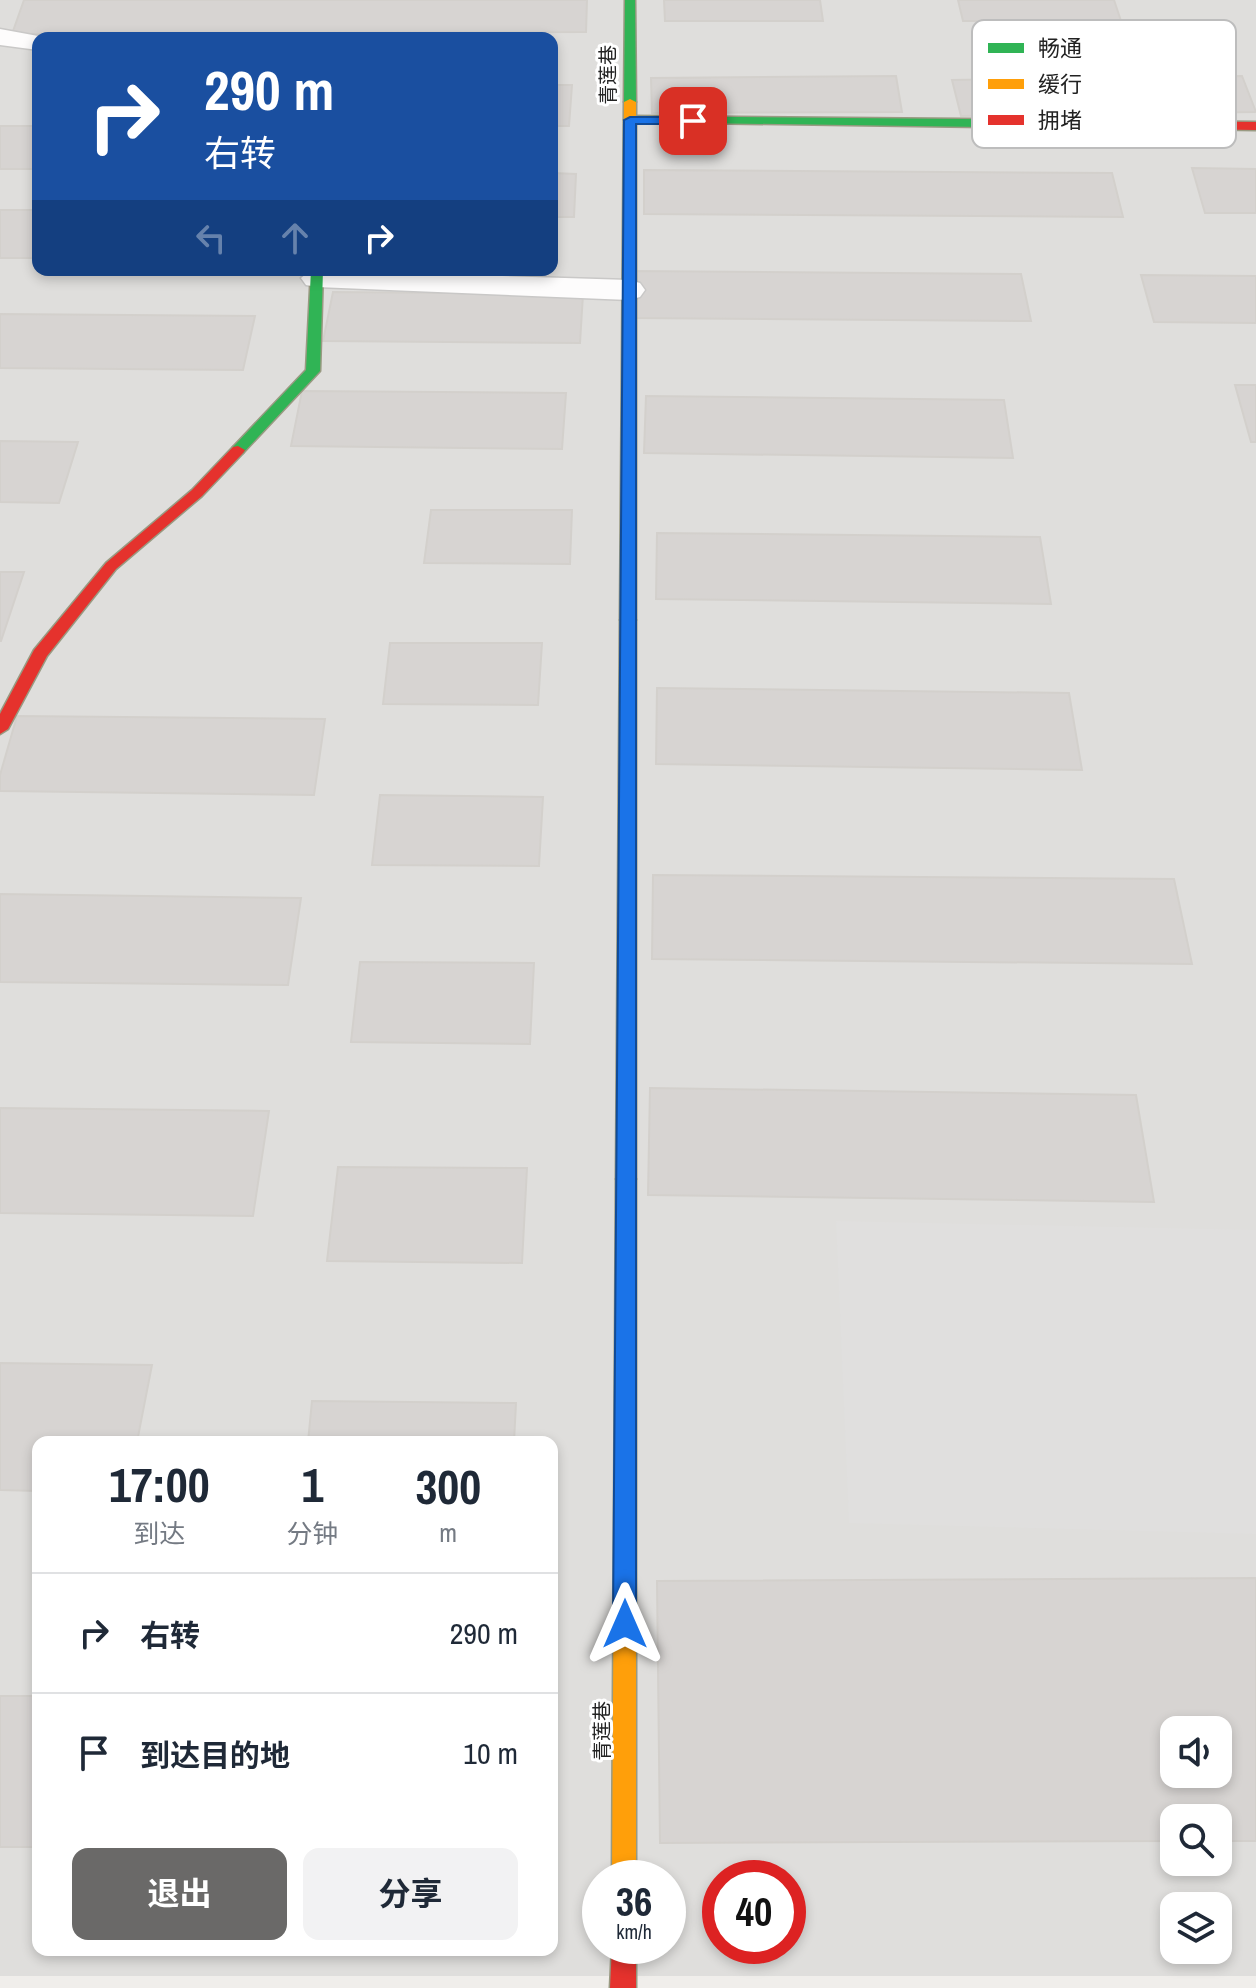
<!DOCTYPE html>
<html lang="zh">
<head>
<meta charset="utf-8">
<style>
	:root { --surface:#fff; --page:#f2f2f3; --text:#1f2937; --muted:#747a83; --line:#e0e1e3; --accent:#6a6968 }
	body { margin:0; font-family:"Archivo Narrow","Noto Sans SC",sans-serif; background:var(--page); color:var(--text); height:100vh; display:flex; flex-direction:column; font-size:30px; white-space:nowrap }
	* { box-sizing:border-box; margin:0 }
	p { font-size:26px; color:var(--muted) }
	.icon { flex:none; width:44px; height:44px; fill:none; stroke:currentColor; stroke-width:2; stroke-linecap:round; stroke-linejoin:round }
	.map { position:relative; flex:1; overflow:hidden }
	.side { position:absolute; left:32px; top:1436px; width:526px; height:520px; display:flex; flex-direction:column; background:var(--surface); border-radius:16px; box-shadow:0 4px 12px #0003 }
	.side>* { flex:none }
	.guide { position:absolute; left:32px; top:32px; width:526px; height:244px; border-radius:16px; box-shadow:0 4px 12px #0003; background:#1a4fa0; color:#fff; overflow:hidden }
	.controls { position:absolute; left:1160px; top:1716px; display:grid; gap:16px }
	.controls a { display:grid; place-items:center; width:72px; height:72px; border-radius:16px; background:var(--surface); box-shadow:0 4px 12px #0003; font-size:40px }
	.speed { position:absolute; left:582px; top:1860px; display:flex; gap:16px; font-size:40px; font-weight:700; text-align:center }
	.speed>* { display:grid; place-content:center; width:104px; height:104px; border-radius:50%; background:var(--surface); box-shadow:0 4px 12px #0003; line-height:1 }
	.speed small { font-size:20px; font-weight:400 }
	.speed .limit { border:12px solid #d22; background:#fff; color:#111 }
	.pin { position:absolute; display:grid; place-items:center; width:68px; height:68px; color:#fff; margin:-34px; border-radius:16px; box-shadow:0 4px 12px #0006 }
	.me { position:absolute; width:88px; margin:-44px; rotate:0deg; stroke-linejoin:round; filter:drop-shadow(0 0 6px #0008) }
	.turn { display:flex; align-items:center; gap:28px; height:168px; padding:0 40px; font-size:36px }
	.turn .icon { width:104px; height:104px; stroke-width:2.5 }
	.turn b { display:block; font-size:56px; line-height:68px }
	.lanes { display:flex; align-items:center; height:76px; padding:0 40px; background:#0003; justify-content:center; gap:40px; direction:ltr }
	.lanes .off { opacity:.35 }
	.eta { display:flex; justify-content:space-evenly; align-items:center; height:136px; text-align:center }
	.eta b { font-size:48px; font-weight:700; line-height:56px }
	.primary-button { display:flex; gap:16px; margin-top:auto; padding:16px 40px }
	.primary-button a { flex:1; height:92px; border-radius:16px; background:var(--accent); color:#fff; font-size:32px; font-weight:700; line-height:92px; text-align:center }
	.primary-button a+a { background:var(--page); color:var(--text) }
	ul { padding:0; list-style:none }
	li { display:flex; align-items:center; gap:24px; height:120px; padding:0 40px; border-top:2px solid var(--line) }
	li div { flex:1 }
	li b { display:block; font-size:30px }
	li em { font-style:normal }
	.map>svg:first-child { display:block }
	.residential { fill:#dfdedc; fill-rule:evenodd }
	.parking { fill:#e0dfde }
	.building { fill:#d7d4d2; stroke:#d3d0cc; stroke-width:2; fill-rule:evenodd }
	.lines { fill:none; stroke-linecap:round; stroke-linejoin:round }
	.street-casing { stroke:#c9c8c7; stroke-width:3 }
	.fast-casing { stroke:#999a82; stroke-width:3 }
	.slow-casing { stroke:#999a82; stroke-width:3 }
	.jam-casing { stroke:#999a82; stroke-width:3 }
	.street { fill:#fdfcfc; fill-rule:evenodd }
	.fast { fill:#30b455; fill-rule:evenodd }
	.slow { fill:#ff9f0a; fill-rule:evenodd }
	.jam { fill:#e5322d; fill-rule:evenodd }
	.route { fill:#1a73e8; stroke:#114b97; stroke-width:2 }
	.labels { text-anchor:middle; stroke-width:6; stroke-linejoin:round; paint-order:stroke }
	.street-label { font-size:20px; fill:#222; stroke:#fff }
	.key { fill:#fff; stroke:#bdbdbd; stroke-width:2 }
	.key-label { font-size:22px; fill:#222 }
</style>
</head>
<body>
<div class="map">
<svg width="1256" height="1988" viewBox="0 0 1256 1988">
	<rect width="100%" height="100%" fill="#f0eeeb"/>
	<path class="residential" d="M 0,0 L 1256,0 L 1256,1976 L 0,1976 ZM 38,38 L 552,38 L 552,270 L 38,270 ZM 38,1442 L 552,1442 L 552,1950 L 38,1950 ZM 1174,1730 L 1218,1730 L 1218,1774 L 1174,1774 ZM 1174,1818 L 1218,1818 L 1218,1862 L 1174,1862 ZM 600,1878 L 668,1878 L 668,1946 L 600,1946 ZM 720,1878 L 788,1878 L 788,1946 L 720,1946 ZM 1174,1906 L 1218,1906 L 1218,1950 L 1174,1950 Z"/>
	<polygon class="parking" points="836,1221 1256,1230 1256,1534 849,1523"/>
	<g class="building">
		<polygon points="24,0 587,0 586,32 12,34"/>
		<polygon points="664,0 820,0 823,21 665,21"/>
		<polygon points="958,0 1114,0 1121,21 963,21"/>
		<polygon points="896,76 902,112 652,113 651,78"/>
		<polygon points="1242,76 1256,112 961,116 952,80"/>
		<polygon points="552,85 572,85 569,126 552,126"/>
		<rect x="0" y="126" width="38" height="43"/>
		<polygon points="1192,168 1256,169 1256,213 1205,213"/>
		<polygon points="644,170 1112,173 1123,217 644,214"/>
		<polygon points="552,173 576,174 574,217 552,217"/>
		<rect x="0" y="210" width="38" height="48"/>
		<polygon points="630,271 1021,274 1031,321 630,318"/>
		<polygon points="1141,275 1256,276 1256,323 1154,322"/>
		<polygon points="333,292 583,294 580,343 323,341"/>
		<polygon points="0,314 255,316 243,370 0,368"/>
		<polygon points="1235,385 1256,385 1256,442 1251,442"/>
		<polygon points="302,391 566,393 562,449 291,446"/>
		<polygon points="646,396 1004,400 1013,458 644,453"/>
		<polygon points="0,441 78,442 59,503 0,502"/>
		<polygon points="431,510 572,510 570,564 424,563"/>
		<polygon points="657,533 1040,537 1051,604 656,599"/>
		<polygon points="0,572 24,572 1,641 0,641"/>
		<polygon points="390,643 542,643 538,705 383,704"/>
		<polygon points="657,688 1069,693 1082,770 656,764"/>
		<polygon points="17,716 325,719 314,795 0,791 0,775"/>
		<polygon points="380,795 543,797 539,866 372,865"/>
		<polygon points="653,875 1174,879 1192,964 652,959"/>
		<polygon points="0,894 301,898 288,985 0,982"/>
		<polygon points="360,962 534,963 530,1044 351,1042"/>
		<polygon points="650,1088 1136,1095 1154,1202 648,1195"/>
		<polygon points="0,1108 269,1111 253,1216 0,1213"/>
		<polygon points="338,1167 527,1168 522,1263 327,1261"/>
		<polygon points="0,1363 152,1365 137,1442 38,1442 38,1491 0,1490"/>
		<polygon points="312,1401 516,1403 514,1442 308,1442"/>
		<path d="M 1256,1578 L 1256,1841 L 1218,1841 L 1218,1818 L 1174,1818 L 1174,1841 L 660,1843 L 657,1581 ZM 1174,1730 L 1218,1730 L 1218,1774 L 1174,1774 Z"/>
		<rect x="0" y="1696" width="38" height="151"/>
	</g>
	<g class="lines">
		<g class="street-casing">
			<g id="street">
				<polygon points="0,29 49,38 38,38 38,50 0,45"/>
				<polygon points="311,270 629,280 640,283 645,290 640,297 629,300 317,287 306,285 301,278"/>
			</g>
		</g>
		<g class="fast-casing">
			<g id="fast">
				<polygon points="625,0 635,0 636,102 630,105 624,102"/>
				<polygon points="630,116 1062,120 1068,124 1062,128 626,122 624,120"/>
				<polygon points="311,270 323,270 320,371 243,453 233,453 233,447 306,370"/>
			</g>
		</g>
		<g class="slow-casing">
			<g id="slow">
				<polygon points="630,99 636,102 636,620 628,625 620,620 624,102"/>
				<polygon points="626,1171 633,1174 636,1179 636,1878 612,1878 616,1179 619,1174"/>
			</g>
		</g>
		<g class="jam-casing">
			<g id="jam">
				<polygon points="1062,120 1256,122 1256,130 1058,127 1056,124"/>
				<polygon points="238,446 245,450 243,453 202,496 116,569 47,656 8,729 0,734 0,714 34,650 106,563 192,490 233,447"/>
				<polygon points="628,615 636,620 636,1179 633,1184 626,1187 619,1184 616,1179 620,620"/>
				<polygon points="612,1946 636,1946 636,1988 610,1988"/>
			</g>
		</g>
		<use href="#street" class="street"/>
		<use href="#fast" class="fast"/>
		<use href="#slow" class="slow"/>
		<use href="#jam" class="jam"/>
	</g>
	<polygon class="route" points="693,117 699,121 697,124 636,124 636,1624 633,1631 625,1635 617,1631 613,1624 624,120 630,117"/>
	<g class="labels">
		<g class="street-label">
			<text transform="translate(608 75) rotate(-90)" y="7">青莲巷</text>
			<text transform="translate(602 1731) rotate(-90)" y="7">青莲巷</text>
		</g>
	</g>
	<rect x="972" y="20" width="264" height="128" rx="12" class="key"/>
	<rect x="988" y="43" width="36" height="10" fill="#30b455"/>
	<rect x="988" y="79" width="36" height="10" fill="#ff9f0a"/>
	<rect x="988" y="115" width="36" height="10" fill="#e5322d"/>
	<g class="key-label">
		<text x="1038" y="56">畅通</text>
		<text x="1038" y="92">缓行</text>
		<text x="1038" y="128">拥堵</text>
	</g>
</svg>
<div class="controls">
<a><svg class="icon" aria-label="sound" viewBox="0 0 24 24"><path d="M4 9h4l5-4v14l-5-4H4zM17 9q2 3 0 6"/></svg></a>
<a><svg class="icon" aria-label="search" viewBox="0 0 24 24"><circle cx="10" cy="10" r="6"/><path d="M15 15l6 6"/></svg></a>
<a><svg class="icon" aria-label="layers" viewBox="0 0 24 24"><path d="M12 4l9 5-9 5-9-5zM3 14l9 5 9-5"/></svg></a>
</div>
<div class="speed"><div>36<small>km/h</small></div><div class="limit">40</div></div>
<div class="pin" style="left:693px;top:121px;background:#d93025"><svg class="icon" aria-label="arrive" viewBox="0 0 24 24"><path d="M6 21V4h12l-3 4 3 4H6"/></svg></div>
<svg class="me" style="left:625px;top:1624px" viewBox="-20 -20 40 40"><path d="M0-17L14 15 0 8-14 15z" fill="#1a73e8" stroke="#fff" stroke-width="4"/></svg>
<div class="guide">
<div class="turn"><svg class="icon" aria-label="right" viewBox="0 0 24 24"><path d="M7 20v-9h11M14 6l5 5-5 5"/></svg><div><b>290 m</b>右转</div></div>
<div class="lanes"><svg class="icon off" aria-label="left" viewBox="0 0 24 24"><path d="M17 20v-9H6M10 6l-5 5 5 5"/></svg><svg class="icon off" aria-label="ahead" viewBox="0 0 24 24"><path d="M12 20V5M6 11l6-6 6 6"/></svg><svg class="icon" aria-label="right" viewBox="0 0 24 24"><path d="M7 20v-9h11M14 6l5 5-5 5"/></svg></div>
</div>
<section class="side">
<div class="eta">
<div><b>17:00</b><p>到达</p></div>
<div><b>1</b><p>分钟</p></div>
<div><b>300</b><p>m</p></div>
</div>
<ul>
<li><svg class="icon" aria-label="right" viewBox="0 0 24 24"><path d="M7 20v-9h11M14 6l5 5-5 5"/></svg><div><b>右转</b></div><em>290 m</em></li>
<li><svg class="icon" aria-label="arrive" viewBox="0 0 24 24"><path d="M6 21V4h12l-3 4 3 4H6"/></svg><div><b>到达目的地</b></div><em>10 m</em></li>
</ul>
<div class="primary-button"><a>退出</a><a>分享</a></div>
</section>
</div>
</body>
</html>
